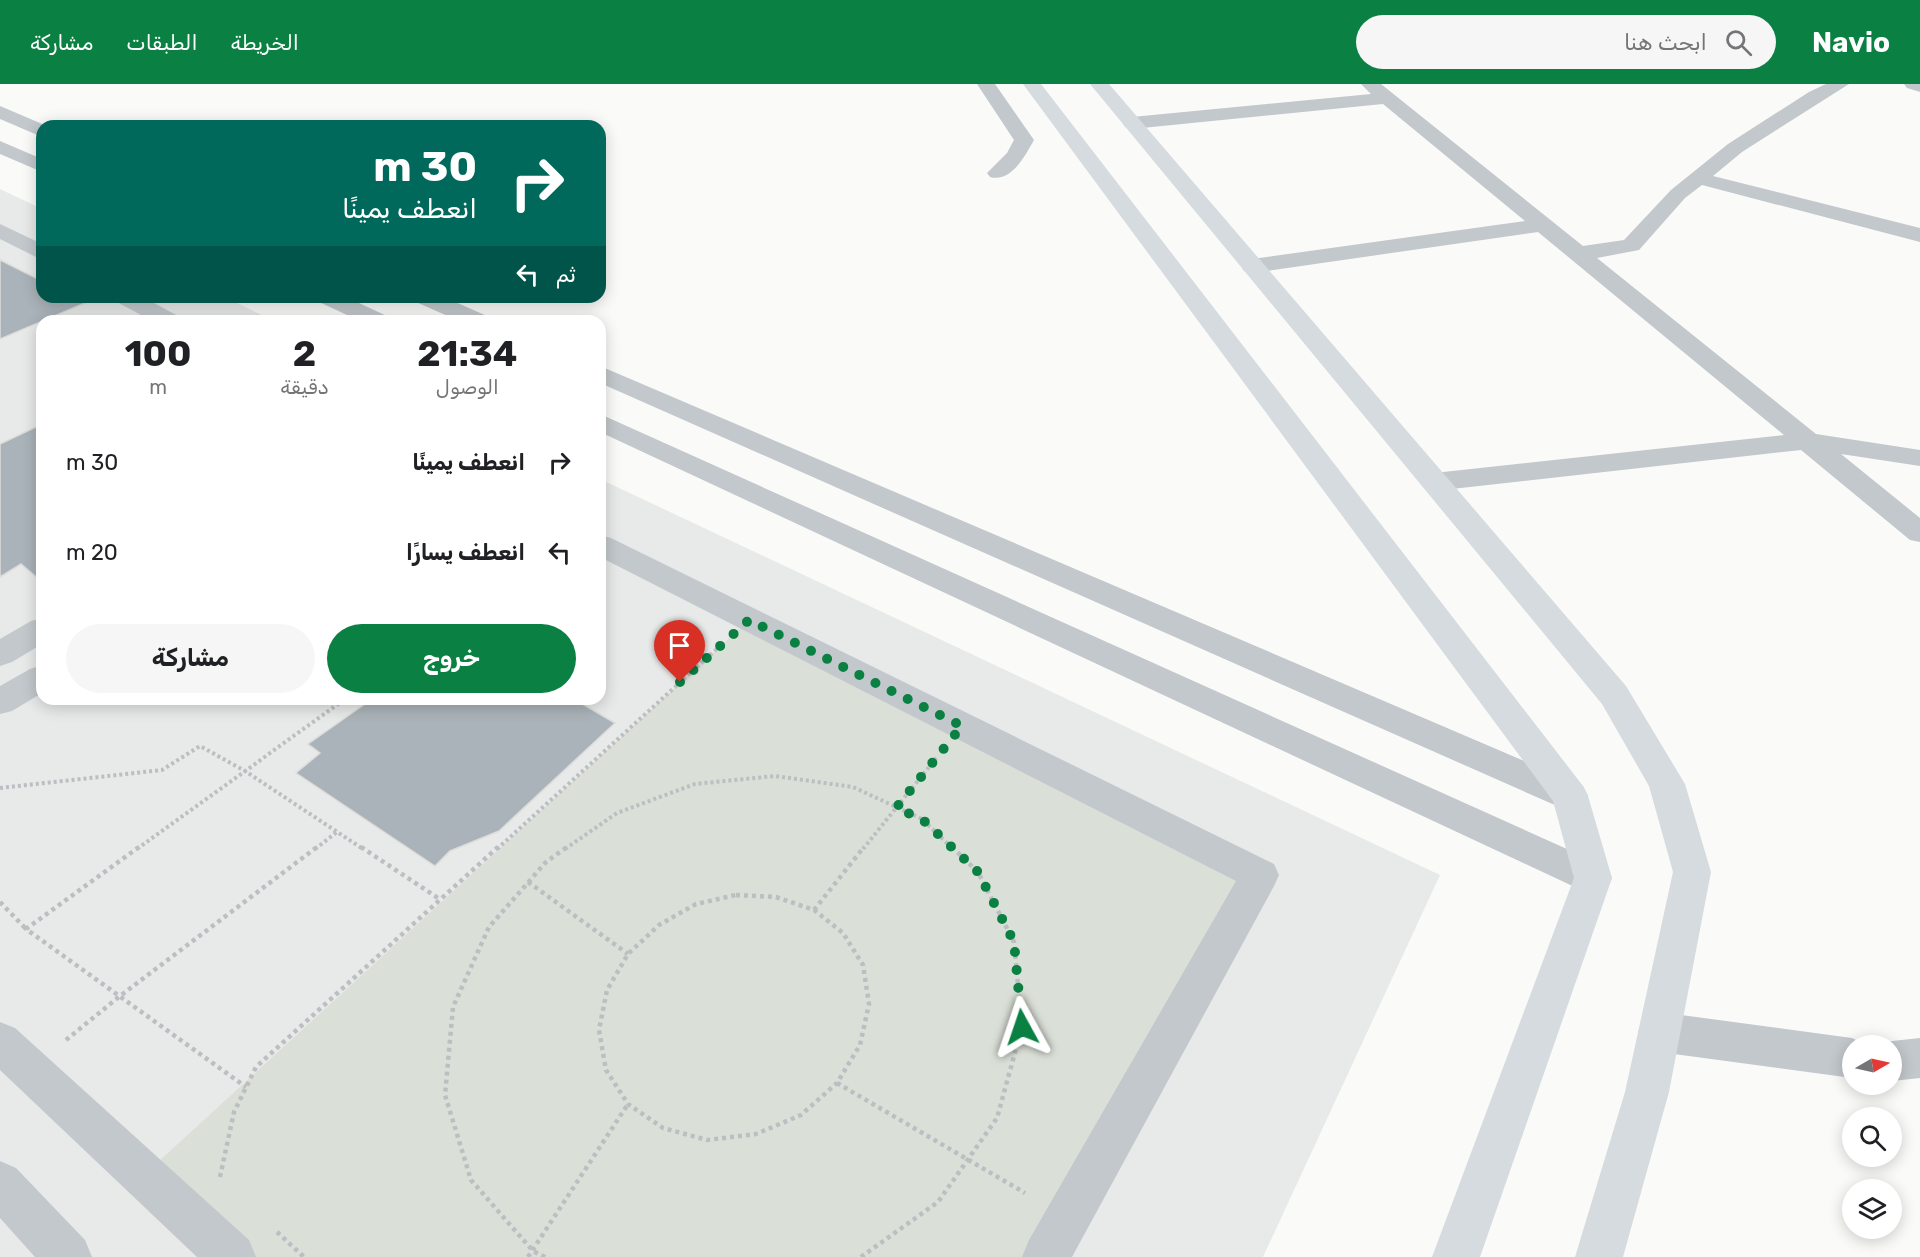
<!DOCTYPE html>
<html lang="ar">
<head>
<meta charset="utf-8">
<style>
	:root { --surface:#fff; --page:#f6f6f6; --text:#202124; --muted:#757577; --accent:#0b8043 }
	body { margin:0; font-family:Rubik,"Noto Naskh Arabic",sans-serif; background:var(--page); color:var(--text); direction:rtl; height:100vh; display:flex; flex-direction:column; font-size:22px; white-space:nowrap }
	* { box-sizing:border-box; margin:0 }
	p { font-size:20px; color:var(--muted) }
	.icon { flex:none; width:33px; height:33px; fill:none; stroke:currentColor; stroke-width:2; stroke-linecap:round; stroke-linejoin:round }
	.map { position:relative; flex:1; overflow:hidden; direction:ltr }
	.panel { position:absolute; left:36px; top:231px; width:570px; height:390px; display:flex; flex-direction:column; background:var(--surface); border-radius:18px; box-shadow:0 3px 15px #0003; direction:rtl }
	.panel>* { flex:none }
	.hud { position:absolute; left:36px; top:36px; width:570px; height:183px; border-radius:18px; box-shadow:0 3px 15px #0003; direction:rtl; background:#00695c; color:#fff; overflow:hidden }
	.needle { width:39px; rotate:81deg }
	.fabs { position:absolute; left:1842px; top:951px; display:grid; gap:12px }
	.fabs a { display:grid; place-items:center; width:60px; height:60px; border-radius:50%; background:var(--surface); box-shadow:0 3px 15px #0003; font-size:30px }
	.pin { position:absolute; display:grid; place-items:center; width:51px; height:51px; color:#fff; margin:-62px -26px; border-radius:50% 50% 50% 0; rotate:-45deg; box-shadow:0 0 6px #0007 }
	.pin .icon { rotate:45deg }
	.me { position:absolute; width:66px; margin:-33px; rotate:355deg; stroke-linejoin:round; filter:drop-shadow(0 0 4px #0008) }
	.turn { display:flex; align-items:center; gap:21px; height:126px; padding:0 30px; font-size:27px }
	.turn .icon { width:78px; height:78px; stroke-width:2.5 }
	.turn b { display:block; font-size:42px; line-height:51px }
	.then { display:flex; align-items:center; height:57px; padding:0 30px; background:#0003; gap:12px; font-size:22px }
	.eta { display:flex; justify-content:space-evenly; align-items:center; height:102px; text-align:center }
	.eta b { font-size:36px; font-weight:700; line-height:42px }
	.action { display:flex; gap:12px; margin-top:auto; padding:12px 30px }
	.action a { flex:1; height:69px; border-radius:36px; background:var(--accent); color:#fff; font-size:24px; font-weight:700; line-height:69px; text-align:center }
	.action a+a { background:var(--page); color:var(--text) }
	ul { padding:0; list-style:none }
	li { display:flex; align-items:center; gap:18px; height:90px; padding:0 30px }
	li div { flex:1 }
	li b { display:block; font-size:22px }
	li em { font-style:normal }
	header { display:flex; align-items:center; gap:36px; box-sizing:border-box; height:84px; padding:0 30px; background:var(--accent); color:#fff }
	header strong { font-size:28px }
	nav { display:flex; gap:33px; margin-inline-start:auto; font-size:21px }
	.search { width:420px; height:54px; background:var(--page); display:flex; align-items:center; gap:15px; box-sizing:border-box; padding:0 21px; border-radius:33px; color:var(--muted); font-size:22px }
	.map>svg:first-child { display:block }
	.built { fill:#e8e9e9 }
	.green { fill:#dadfd7 }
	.building { fill:#aab3b9; stroke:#dcdcda; stroke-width:1.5 }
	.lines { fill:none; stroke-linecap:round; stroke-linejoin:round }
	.path-far1 { stroke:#bbbfc2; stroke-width:4; stroke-dasharray:3 3; stroke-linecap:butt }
	.path { stroke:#bbbfc2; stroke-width:4.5; stroke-dasharray:4 4; stroke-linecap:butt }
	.minor { fill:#c3c8cc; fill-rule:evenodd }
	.major { fill:#d6dbdf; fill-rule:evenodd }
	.route { stroke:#0b8043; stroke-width:10; stroke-dasharray:0 18 }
</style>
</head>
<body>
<header>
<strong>Navio</strong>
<div class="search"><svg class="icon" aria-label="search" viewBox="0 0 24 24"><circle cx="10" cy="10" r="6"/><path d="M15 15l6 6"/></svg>ابحث هنا</div>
<nav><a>الخريطة</a><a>الطبقات</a><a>مشاركة</a></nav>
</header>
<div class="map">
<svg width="1920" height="1173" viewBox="0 0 1920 1173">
	<rect width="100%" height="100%" fill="#fafaf8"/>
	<polygon class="built" points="0,105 42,125 42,213 225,213 274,237 42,237 42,615 600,615 600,395 1440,791 1263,1173 0,1173"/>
	<polygon class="green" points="749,536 1260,791 1047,1173 232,1173 144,1091"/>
	<g class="building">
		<polygon points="0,176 42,197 42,213 73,213 85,219 0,255"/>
		<polygon points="42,340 42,498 21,480 0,493 0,360"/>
		<polygon points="372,615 574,615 615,639 499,747 450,767 435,782 296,689 320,669 308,660"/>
	</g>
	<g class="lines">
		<g class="path-far1">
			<polyline points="0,704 162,686 200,662 245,687 363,765"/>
			<polyline points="137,765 345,615"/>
			<polyline points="315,765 337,748"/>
			<polyline points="497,765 719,563"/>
			<polyline points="565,765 617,729 695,700 775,692 853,703 922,735 953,765"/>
			<polyline points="863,765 937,673"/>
		</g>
		<g class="path">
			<polyline points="139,763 26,845 246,1003"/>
			<polyline points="361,763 441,816"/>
			<polyline points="528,798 628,870"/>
			<polygon points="736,811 776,813 814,826 843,849 863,881 869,920 860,961 837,999 801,1031 756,1050 707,1056 663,1044 628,1020 606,986 599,946 607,906 628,870 659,841 696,820"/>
			<polyline points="0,818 26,845"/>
			<polyline points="814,826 864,763"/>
			<polyline points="66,956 120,912 317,763"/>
			<polyline points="837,999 1025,1109"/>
			<polyline points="220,1093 234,1028 256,983 498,763"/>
			<polyline points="277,1148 304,1173"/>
			<polyline points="528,1173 628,1020"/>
			<polyline points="545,1173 533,1167 471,1096 445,1011 453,923 489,843 546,778 567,763"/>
			<polyline points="861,1173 938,1118 997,1034 1022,943 1014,858 978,788 952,763"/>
		</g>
		<g class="minor">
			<path d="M 977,0 L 995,0 L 1034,56 C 1025,72 1011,99 990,93 L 987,89 L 1007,69 L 1014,56 Z"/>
			<polygon points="1361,0 1381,0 1583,162 1624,156 1671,106 1728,60 1809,8 1826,0 1849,0 1742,68 1713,92 1920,144 1920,158 1702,101 1685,114 1639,166 1597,174 1816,350 1920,366 1920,382 1841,370 1920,434 1920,458 1910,456 1801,366 1434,407 1424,404 1420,398 1424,392 1434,389 1784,351 1538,148 1252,189 1244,187 1241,182 1244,177 1252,175 1525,137 1383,20 1132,45 1125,43 1123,39 1125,35 1132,33 1371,10"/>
			<polygon points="1904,0 1920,0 1920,8 1907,4"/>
			<polygon points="0,22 47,42 42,42 42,53 0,35"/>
			<polygon points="0,57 42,75 42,88 0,70"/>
			<polygon points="0,140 42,160 42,176 0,155"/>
			<polygon points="113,213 143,213 178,232 182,237 152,237 117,218"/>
			<polygon points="315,213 346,213 387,232 391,237 360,237 319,218"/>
			<polygon points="412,213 444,213 487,232 491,237 459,237 416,218"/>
			<polygon points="600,282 1583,702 1588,712 1583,722 1570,726 1557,722 600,299"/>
			<polygon points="600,330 1607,783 1612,794 1607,805 1593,810 1579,805 600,348"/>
			<polygon points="600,451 611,454 1274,780 1279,791 1274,802 1072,1173 1022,1173 1029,1156 1236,797 600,473"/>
			<polygon points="42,534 42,560 12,578 0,582 0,555 31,537"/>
			<polygon points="42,581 42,609 12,627 0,630 0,602 30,585"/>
			<polygon points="1659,928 1852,954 1868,962 1852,962 1852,994 1659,968 1644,962 1638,948 1644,934"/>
			<polygon points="0,938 15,944 249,1156 256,1173 197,1173 0,986"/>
			<polygon points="1920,954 1920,994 1892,997 1892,962 1880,962 1892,957"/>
			<polygon points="0,1077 16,1084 85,1156 92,1173 35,1173 0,1134"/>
		</g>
		<g class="major">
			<polygon points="1023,0 1041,0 1583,702 1588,712 1612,794 1480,1173 1432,1173 1574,794 1553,717"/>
			<polygon points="1090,0 1109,0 1626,602 1685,700 1711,788 1669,1008 1623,1173 1575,1173 1625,1008 1673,788 1649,702 1602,620"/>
		</g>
	</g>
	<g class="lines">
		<polyline class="route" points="680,598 749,536 962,642 896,724 922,735 978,788 1014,858 1022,943"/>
	</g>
</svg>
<div class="fabs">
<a><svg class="needle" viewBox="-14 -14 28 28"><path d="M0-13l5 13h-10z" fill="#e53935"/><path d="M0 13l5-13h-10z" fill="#757577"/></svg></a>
<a><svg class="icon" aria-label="search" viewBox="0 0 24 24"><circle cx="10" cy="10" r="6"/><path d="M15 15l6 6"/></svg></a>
<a><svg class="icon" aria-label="layers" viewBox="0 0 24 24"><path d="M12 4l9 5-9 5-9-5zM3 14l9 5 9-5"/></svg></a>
</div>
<div class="pin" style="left:680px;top:598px;background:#d93025"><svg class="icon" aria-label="arrive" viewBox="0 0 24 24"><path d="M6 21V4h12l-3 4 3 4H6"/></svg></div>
<svg class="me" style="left:1022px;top:943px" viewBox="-20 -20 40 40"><path d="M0-17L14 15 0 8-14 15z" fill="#0b8043" stroke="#fff" stroke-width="4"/></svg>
<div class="hud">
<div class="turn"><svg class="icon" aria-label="right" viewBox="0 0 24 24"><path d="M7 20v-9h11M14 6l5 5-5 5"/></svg><div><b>30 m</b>انعطف يمينًا</div></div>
<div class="then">ثم<svg class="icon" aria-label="left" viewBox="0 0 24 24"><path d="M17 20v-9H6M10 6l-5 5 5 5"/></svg></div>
</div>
<section class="panel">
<div class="eta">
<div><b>21:34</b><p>الوصول</p></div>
<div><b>2</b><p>دقيقة</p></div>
<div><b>100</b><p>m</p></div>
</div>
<ul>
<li><svg class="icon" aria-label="right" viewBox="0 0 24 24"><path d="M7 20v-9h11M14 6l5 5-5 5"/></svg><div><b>انعطف يمينًا</b></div><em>30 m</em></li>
<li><svg class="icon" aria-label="left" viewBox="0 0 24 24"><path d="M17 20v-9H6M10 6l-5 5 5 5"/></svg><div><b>انعطف يسارًا</b></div><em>20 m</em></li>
</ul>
<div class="action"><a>خروج</a><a>مشاركة</a></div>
</section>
</div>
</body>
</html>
